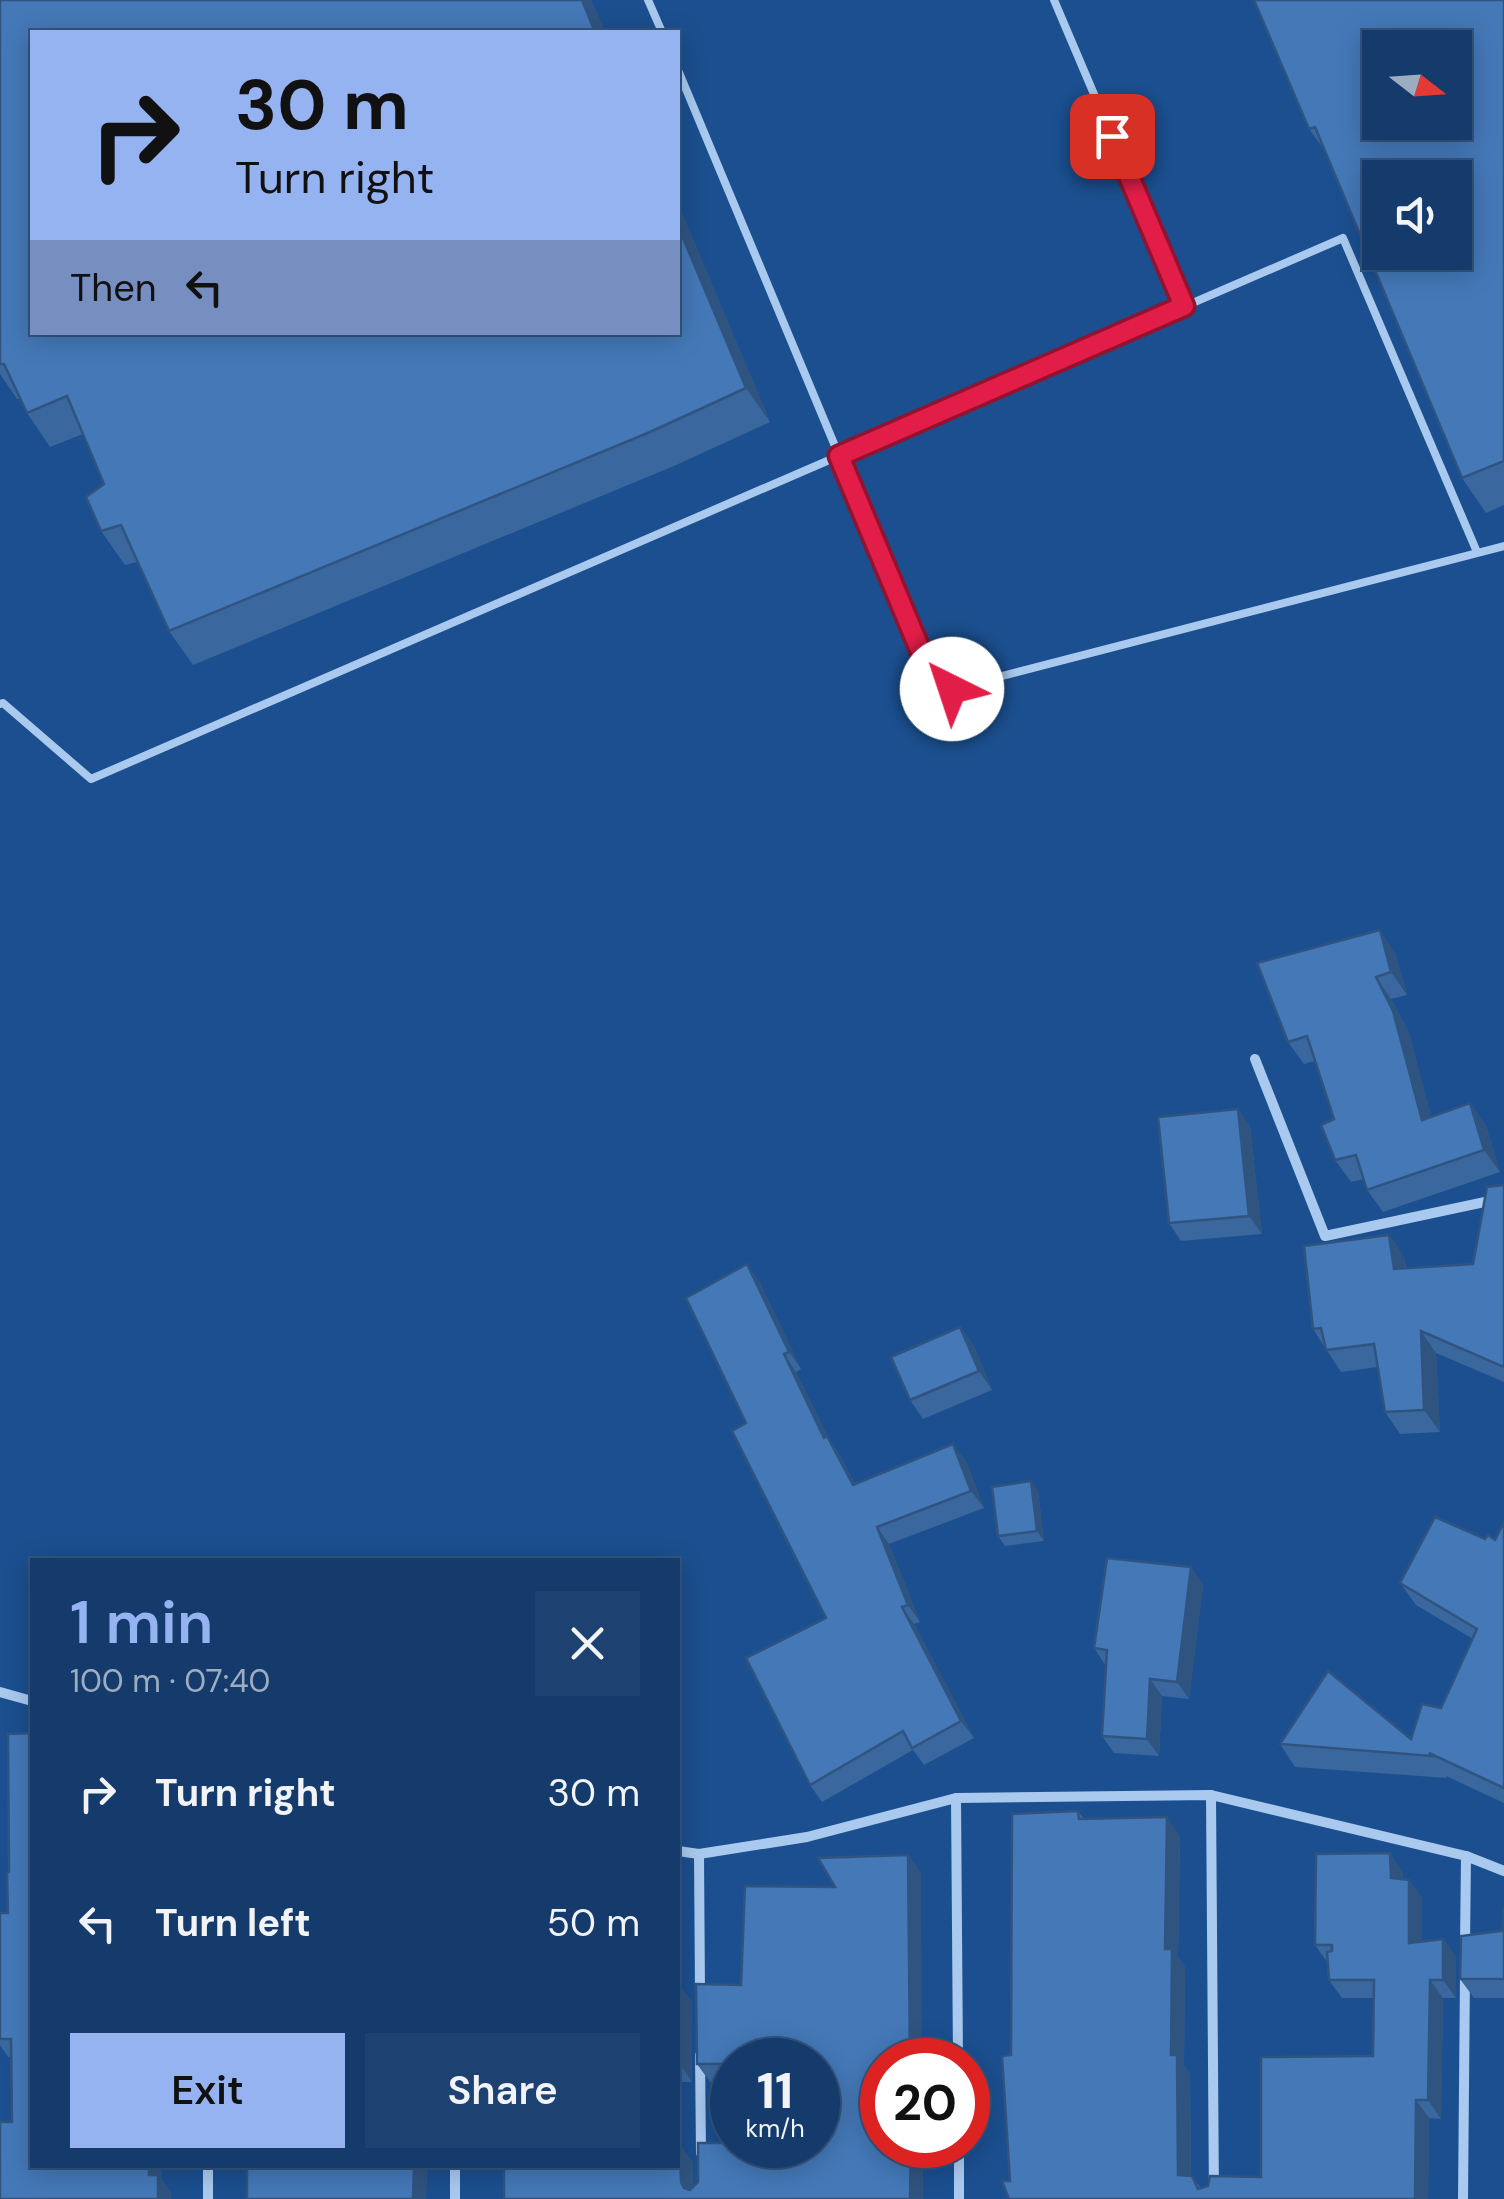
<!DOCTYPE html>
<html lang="en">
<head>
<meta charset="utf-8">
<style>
	:root { --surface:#143b6b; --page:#1d4271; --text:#f1f3f6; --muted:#9dadc1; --line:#33557e; --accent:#95b2f1 }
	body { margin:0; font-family:"DM Sans",sans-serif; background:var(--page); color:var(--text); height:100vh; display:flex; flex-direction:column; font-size:38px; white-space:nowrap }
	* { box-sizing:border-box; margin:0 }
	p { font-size:32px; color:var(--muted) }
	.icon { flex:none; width:55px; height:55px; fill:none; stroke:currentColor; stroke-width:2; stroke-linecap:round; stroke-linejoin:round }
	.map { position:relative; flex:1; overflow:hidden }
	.drawer { position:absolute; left:30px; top:1558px; width:650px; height:610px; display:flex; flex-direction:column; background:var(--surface); border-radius:0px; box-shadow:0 5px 25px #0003,0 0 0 2px var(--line) }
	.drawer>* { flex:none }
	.hud { position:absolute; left:30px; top:30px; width:650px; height:305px; border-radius:0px; box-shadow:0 5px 25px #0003,0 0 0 2px var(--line); background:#95b2f1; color:#111; overflow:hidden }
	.needle { width:65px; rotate:107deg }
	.buttons { position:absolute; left:1362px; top:30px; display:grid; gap:20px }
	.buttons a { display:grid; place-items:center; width:110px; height:110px; border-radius:0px; background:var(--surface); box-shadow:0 5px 25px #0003,0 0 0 2px var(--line); font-size:50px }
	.speed { position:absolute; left:710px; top:2038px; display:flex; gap:20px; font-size:50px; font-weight:700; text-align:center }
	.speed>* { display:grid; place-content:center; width:130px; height:130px; border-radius:50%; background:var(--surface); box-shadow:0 5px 25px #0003,0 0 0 2px var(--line); line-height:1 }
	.speed small { font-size:25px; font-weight:400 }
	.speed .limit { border:15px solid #d22; background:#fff; color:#111 }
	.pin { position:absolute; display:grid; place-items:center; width:85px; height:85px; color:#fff; margin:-42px; border-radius:20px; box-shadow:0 5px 15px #0006 }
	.me { position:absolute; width:110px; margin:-55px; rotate:319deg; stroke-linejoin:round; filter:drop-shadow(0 0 8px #0008) }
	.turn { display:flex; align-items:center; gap:35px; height:210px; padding:0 40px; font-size:45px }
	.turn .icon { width:130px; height:130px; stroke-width:2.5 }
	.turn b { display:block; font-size:70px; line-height:85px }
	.then { display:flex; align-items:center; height:95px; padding:0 40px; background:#0003; gap:20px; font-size:38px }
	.round { display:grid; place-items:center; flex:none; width:105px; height:105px; border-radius:0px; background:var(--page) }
	.head { display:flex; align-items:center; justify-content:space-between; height:170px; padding:0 40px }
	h1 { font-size:60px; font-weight:600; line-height:75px; color:var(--accent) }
	.cta { display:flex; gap:20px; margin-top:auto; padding:20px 40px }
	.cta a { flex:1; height:115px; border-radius:0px; background:var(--accent); color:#111; font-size:40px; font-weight:600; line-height:115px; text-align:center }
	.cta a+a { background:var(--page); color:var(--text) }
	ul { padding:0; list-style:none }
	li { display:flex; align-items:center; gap:30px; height:130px; padding:0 40px }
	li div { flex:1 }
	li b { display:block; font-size:38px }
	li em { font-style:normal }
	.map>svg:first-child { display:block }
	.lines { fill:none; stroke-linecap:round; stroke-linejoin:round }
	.lane { stroke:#a9c9ee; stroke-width:8 }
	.street { stroke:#a9c9ee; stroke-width:10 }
	.wall { fill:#3a679d }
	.shaded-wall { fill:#305480 }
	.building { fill:#4478b7; stroke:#305480; stroke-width:2.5; fill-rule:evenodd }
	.route-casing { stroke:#92132f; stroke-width:25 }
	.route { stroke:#e11d48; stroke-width:18 }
</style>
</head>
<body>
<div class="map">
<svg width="1504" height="2199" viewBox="0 0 1504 2199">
	<rect width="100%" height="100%" fill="#1b4f8f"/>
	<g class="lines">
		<g class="lane">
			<polyline points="648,0 662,32"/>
			<polyline points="1054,0 1184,306"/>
			<polyline points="678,70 931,676 952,689 1504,546"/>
			<polyline points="0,704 3,703 91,779 1343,238 1477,552"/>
		</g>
		<g class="street">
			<polyline points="1255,1059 1325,1236 1504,1198"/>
			<polyline points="0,1692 32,1701"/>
			<polyline points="1211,1795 1214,2199"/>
			<polyline points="956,1798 958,2060"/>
			<polyline points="678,1851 699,1854 807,1837 956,1798 1211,1795 1466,1856 1504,1871"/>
			<polyline points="699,1854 700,1993"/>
			<polyline points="1465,1945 1466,1856"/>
			<polyline points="700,2055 701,2153"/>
			<polyline points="959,2145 959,2199"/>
			<polyline points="208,2199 208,2165"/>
			<polyline points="455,2199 455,2165"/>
			<polyline points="1463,2199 1465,1972"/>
		</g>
	</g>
	<g class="wall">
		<polygon points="0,0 591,0 605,32 678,332 678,204 770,422 674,466 193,665 169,631 137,562 125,565 101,531 104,484 83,434 50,447 27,413 20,399 17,399 0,374"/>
		<polygon points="1504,0 1504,505 1486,513 1462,478 1326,152 1309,129"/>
		<polygon points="1395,953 1407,995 1391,999 1409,1033 1431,1117 1470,1103 1486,1126 1500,1172 1383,1212 1367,1190 1364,1179 1351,1182 1335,1160 1334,1119 1315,1061 1304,1064 1288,1042"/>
		<polygon points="1238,1109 1250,1127 1262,1234 1181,1241 1169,1223"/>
		<polygon points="1504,1185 1504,1382 1436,1353 1440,1432 1400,1434 1385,1412 1378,1367 1341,1372 1313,1329 1389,1235 1404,1257 1406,1268 1473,1264"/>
		<polygon points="759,1281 801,1369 796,1372 827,1436 839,1454 855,1484 966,1461 984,1508 889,1544 920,1622 914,1624 974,1738 924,1765 913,1750 822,1802 810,1785 826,1618 746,1423"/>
		<polygon points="960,1327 974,1346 992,1390 923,1419 910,1400"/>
		<polygon points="1038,1491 1044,1541 1005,1546 998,1536"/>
		<polygon points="1504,1522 1504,1803 1446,1776 1447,1778 1295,1767 1280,1744 1411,1739 1441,1708 1473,1639 1416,1605 1400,1583 1485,1539 1495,1540"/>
		<polygon points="1203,1584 1189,1699 1162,1696 1159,1756 1114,1753 1102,1736 1106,1666 1094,1648"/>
		<polygon points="1078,1811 1084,1819 1180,1836 1178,1957 1185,1967 1184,2066 1190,2074 1191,2176 1201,2188 1261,2177 1373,2056 1374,1998 1342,1998 1329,1980 1328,1963 1315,1945 1403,1872 1403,1879 1422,1898 1422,1941 1443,1939 1456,1957 1456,1998 1443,1998 1441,2119 1429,2118 1428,2199 1010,2181 1011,2055"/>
		<polygon points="908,1855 921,1873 882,2145 923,2145 923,2199 504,2199 693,2162 693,2187 818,2145 732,2060 732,2082 710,2082 697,2064 741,1985 835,1887"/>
		<polygon points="9,1872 32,2165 162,2165 162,2180 171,2193 171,2199 0,2199 12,2122 11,2057 8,2057 0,2045 0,1913 8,1913"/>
		<polygon points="1504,1907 1504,1998 1474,1998 1460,1979 1502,1931"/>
		<polygon points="678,1984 692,2002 692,2082 678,2082"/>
	</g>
	<g class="shaded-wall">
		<polygon points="582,0 591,0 605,32 595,32"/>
		<polygon points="678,204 770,422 746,388 678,226"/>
		<polygon points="1380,930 1395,953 1407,995 1391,972"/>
		<polygon points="1376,977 1391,999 1409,1033 1438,1142 1422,1120"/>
		<polygon points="1470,1103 1486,1126 1500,1172 1484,1150"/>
		<polygon points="1238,1109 1250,1127 1262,1234 1249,1216"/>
		<polygon points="1389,1235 1404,1257 1409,1291 1394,1269"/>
		<polygon points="747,1264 759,1281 801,1369 789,1352"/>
		<polygon points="960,1327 974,1346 992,1390 979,1371"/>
		<polygon points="1421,1331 1436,1353 1440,1432 1424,1410"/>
		<polygon points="784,1354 796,1372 836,1455 824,1438"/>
		<polygon points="827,1436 839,1454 865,1502 853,1485"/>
		<polygon points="953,1444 966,1461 984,1508 971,1491"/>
		<polygon points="1031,1481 1038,1491 1044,1541 1037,1531"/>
		<polygon points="877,1527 889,1544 920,1622 908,1605"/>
		<polygon points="1191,1567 1203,1584 1189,1699 1177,1682"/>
		<polygon points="902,1607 914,1624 974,1738 961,1721"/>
		<polygon points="1150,1679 1162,1696 1159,1756 1147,1739"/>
		<polygon points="1167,1817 1180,1836 1178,1957 1185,1967 1184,2066 1190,2074 1191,2194 1178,2175 1165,1949"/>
		<polygon points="1390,1853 1403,1872 1404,1896 1391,1878"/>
		<polygon points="908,1855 921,1873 922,2060 910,2060"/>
		<polygon points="1409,1880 1422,1898 1422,1961 1409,1943"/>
		<polygon points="1443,1939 1456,1957 1456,1998 1443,1980"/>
		<polygon points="1430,1980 1443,1998 1441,2119 1428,2100"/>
		<polygon points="679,1984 692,2002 692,2082 680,2064"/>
		<polygon points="1416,2100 1429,2118 1428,2199 1415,2199"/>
		<polygon points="680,2144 693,2162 693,2199 681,2182"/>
		<polygon points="911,2145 923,2145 923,2199 910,2199"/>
		<polygon points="149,2165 162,2165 162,2180 171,2193 171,2199 158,2199 149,2175"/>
		<polygon points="414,2165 428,2166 426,2199 413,2199"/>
	</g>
	<g class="building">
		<polygon points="0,0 582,0 595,32 32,32 32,332 678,332 678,226 746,388 650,432 169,631 121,525 101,531 86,497 104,484 67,396 27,413 4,364 0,364"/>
		<path d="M 1254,0 L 1504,0 L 1504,461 L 1462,478 L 1315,127 L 1309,129 ZM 1380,48 L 1455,48 L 1455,122 L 1380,122 ZM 1380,178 L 1455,178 L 1455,252 L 1380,252 Z"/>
		<polygon points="1380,930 1391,972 1376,977 1393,1011 1422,1120 1470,1103 1484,1150 1367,1190 1356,1155 1335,1160 1321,1125 1334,1119 1307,1036 1288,1042 1257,963"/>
		<polygon points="1238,1109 1249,1216 1169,1223 1158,1117"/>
		<polygon points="1504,1185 1504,1367 1421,1331 1424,1410 1385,1412 1374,1344 1326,1350 1321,1328 1313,1329 1304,1246 1389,1235 1394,1269 1473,1264 1487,1187"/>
		<polygon points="747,1264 789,1352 784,1354 824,1438 827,1436 853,1485 953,1444 971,1491 877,1527 908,1605 902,1607 961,1721 912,1748 903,1731 810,1785 746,1658 826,1618 732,1431 746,1423 686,1298"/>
		<polygon points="960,1327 979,1371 910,1400 891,1357"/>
		<polygon points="1031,1481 1037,1531 998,1536 992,1487"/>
		<polygon points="1435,1517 1485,1539 1488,1535 1495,1540 1504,1522 1504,1788 1429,1753 1432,1756 1280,1744 1328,1671 1411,1739 1422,1704 1441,1708 1477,1629 1400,1583"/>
		<polygon points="1107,1558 1191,1567 1177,1682 1150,1679 1147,1739 1102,1736 1107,1650 1094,1648"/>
		<polygon points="32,1733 32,2165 149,2165 149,2175 158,2175 158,2199 0,2199 0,2122 12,2122 11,2039 0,2039 0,1913 8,1913 7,1873 9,1872 8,1734"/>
		<polygon points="1078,1811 1079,1819 1167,1817 1165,1949 1172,1949 1171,2055 1177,2055 1178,2175 1192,2176 1198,2189 1208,2186 1210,2176 1261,2177 1261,2057 1373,2056 1374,1980 1329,1980 1327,1952 1332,1951 1332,1945 1315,1945 1316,1854 1390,1853 1391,1878 1409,1880 1409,1943 1443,1939 1443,1980 1430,1980 1428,2100 1416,2100 1415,2199 1009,2199 1002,2181 1010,2181 1002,2056 1011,2055 1012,1814"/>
		<polygon points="908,1855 910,2060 882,2060 882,2145 911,2145 910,2199 504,2199 504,2165 678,2165 678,2144 680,2144 681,2182 684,2188 690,2190 698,2182 698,2143 732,2143 732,2145 818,2145 818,2060 732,2060 732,2064 697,2064 696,1984 741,1985 745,1886 835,1887 818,1858"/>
		<polygon points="1504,1907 1504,1979 1460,1979 1461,1936 1502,1931"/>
		<polygon points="678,1984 679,1984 680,2064 678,2064"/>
		<polygon points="247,2165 414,2165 413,2199 247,2199"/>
	</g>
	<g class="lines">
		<g class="route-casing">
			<polyline id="route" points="952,689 931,676 839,456 1184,306 1112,136"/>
		</g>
		<use href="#route" class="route"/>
	</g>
</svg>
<div class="buttons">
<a><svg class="needle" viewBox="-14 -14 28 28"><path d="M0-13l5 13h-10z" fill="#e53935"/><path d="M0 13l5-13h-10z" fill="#9dadc1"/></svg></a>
<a><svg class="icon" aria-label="sound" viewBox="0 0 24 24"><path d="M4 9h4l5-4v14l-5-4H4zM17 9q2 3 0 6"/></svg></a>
</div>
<div class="speed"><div>11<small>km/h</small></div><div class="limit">20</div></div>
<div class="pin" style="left:1112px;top:136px;background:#d93025"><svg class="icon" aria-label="arrive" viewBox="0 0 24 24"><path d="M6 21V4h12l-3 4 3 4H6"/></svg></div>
<svg class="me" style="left:952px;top:689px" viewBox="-20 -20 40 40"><circle r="19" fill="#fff"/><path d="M0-13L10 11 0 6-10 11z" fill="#e11d48"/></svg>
<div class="hud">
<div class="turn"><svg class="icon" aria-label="right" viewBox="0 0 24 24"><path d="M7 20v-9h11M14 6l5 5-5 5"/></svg><div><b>30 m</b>Turn right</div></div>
<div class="then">Then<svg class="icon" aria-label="left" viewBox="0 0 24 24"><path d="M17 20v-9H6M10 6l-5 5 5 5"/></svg></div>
</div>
<section class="drawer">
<div class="head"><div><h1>1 min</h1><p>100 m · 07:40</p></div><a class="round"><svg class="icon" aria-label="close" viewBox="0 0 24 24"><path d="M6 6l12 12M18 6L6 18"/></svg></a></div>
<ul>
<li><svg class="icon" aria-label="right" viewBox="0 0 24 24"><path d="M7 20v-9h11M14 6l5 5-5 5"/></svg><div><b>Turn right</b></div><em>30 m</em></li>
<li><svg class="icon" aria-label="left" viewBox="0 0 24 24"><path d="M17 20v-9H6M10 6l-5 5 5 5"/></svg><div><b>Turn left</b></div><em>50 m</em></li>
</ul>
<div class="cta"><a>Exit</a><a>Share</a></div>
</section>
</div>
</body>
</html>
